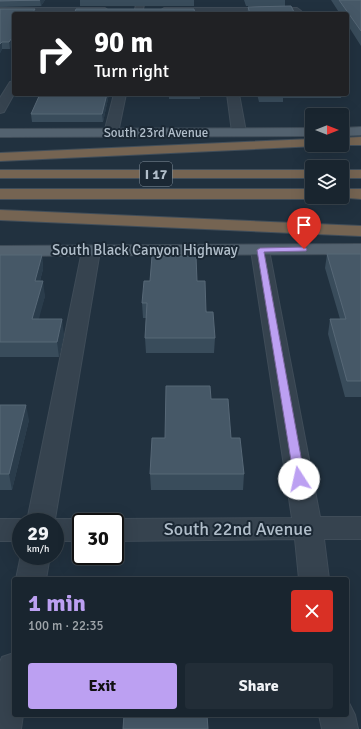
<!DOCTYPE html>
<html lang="en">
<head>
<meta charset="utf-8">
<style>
	:root { --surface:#19252f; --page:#222d37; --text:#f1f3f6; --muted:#9fa5aa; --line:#37424b; --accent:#bca0f2 }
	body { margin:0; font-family:Signika,sans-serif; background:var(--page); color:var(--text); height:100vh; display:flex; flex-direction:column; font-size:15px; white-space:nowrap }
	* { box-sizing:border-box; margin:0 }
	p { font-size:13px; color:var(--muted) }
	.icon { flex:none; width:22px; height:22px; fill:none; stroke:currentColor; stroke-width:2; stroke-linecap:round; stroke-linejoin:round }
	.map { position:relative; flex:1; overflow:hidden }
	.panel { position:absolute; left:12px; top:577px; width:337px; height:140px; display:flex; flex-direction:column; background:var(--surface); border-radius:4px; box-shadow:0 4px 16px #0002,0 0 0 1px var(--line) }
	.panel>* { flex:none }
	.top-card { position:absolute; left:12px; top:12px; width:337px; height:84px; border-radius:4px; box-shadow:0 4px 16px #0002,0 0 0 1px var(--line); background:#202124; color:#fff; overflow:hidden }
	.needle { width:26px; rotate:90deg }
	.fabs { position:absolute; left:305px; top:108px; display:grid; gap:8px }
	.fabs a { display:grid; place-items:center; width:44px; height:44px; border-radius:4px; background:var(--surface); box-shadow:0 4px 16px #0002,0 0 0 1px var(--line); font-size:20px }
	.speed { position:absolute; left:12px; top:513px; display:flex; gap:8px; font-size:20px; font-weight:700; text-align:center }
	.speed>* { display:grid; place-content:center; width:52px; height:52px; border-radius:50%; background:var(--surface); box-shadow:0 4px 16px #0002,0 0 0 1px var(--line); line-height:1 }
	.speed small { font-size:10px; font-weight:400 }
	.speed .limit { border:2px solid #111; border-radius:6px; background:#fff; color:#111 }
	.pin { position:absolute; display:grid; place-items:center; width:34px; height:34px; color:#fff; margin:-41px -17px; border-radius:50% 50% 50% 0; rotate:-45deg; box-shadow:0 0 4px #0007 }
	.pin .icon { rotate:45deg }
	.me { position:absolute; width:44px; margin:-22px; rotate:350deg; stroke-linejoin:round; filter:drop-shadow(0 0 3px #0008) }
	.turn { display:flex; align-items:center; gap:14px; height:84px; padding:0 16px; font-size:18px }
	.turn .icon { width:52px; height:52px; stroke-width:2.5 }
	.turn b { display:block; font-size:28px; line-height:34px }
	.round { display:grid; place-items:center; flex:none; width:42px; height:42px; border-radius:4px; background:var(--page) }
	.overview { display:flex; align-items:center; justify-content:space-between; height:68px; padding:0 16px }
	h1 { font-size:24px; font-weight:700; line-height:30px; color:var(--accent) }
	.button { display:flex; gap:8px; margin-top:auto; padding:8px 16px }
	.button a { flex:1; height:46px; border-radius:4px; background:var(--accent); color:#111; font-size:16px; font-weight:700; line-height:46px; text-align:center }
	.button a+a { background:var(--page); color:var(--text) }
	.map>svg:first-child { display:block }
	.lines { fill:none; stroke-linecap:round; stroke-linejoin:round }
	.minor-casing { stroke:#3f4c58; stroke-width:2 }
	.major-casing { stroke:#3f4c58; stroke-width:2 }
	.highway-casing { stroke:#414e5a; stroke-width:2 }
	.minor { fill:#36434f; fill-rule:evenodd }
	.major { fill:#53626f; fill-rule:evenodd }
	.highway { fill:#756452; fill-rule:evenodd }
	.wall { fill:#394c5b }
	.shaded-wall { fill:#2a3c4b }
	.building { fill:#465867; stroke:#576877 }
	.route { fill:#bca0f2; stroke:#7a689d }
	.labels { text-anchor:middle; stroke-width:4; stroke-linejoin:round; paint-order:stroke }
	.far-street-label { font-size:13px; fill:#b1beca; stroke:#1b2834 }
	.shield { fill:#1b2834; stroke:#84919d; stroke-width:1 }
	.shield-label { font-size:14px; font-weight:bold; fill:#b1beca }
	.street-label { font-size:15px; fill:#b1beca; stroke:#1b2834 }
	.near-street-label { font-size:18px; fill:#b1beca; stroke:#1b2834 }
</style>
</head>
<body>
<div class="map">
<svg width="361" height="729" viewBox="0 0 361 729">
	<rect width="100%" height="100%" fill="#21313f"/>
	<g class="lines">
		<g class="minor-casing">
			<g id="minor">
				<polygon points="137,0 145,0 142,14 134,14"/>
				<polygon points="0,8 105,8 109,11 105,14 0,14"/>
				<polygon points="164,8 297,8 301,11 297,14 161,13 160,11"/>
				<polygon points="14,81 14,94 4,112 0,113 0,98 10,82"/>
				<polygon points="114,94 126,94 118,133 116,136 106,136 104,133"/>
				<polygon points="227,94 239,94 246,132 244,135 234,135 232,132"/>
				<polygon points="260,245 266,246 269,250 320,517 361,517 361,539 324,539 329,579 299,579 295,539 115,541 115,522 106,522 115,519 292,518 251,250 254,246"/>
				<polygon points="91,246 97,247 100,251 55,519 81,519 90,522 81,522 81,541 55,541 55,522 21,522 21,541 0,541 0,519 21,519 27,521 82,251 85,247"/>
				<polygon points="21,555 50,556 46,579 16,579"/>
				<polygon points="14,653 14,715 23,715 21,729 0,729 0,662 2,657"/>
				<polygon points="347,702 349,703 355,715 358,729 322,729 319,715 347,715"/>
			</g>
		</g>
		<g class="major-casing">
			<g id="major">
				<polygon points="361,127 361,135 342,136 342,128"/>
				<polygon points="312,128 312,136 0,137 0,129"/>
				<polygon points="361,244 361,254 0,256 0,246"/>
			</g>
		</g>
		<g class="highway-casing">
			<g id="highway">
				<polygon points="361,137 361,145 338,145 342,145 342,138"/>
				<polygon points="312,139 312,145 317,146 0,161 0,153"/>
				<rect x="0" y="170" width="312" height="8"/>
				<rect x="342" y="170" width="19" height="8"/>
				<polygon points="0,189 312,189 312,197 318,197 312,199 0,199"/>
				<polygon points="342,189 361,189 361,199 336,197 342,197"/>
				<polygon points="0,210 361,226 361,236 0,220"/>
			</g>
		</g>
		<use href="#minor" class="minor"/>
		<use href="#major" class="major"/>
		<use href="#highway" class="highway"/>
	</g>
	<g class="wall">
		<polygon points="0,0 45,0 41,6 0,7"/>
		<rect x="80" y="0" width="114" height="6"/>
		<polygon points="244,0 285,0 285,6 295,14 247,14 248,7 259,6 246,6"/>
		<polygon points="331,0 361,0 361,46 347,24 347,14 340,14"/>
		<polygon points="0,9 14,14 10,49 2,49 0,53"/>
		<polygon points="40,94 109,94 103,122 32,122 31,114"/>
		<rect x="169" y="94" width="31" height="5"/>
		<polygon points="257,94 342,94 341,98 283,98 283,102 259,102"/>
		<polygon points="327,254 361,254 361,397 345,397 328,334 330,319 340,319 325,268"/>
		<polygon points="0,255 42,255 43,269 40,281 45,296 38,319 64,334 59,357 0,357"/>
		<polygon points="197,281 215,338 214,353 146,353 145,338 146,318 143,318 142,303"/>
		<polygon points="211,399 231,438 244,474 243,490 151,490 150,474 165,438"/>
		<polygon points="0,405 29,420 12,490 0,490"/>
		<polygon points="124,715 238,715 238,716"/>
	</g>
	<g class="shaded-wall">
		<polygon points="40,0 45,0 41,6"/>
		<polygon points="35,9 35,14 32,14"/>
		<polygon points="14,35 14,43 10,49 9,42"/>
		<polygon points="2,42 2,49 0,53 0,44"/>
		<polygon points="107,94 109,94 103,122 102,114"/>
		<polygon points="42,255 43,269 36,296 35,281"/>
		<polygon points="43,281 45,296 35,334 32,319"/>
		<polygon points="62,319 64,334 59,357 57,342"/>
		<polygon points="26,405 29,420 12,490 9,474"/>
	</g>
	<g class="building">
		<polygon points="0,0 40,0 0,1"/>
		<polygon points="339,0 361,0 361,31"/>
		<polygon points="291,6 295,14 250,14 248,7"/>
		<polygon points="0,9 35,9 32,14 14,14 14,35 9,42 2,42 0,44"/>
		<polygon points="76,9 194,9 195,14 74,14"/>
		<polygon points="40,94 107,94 102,114 31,114"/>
		<polygon points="327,254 361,254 361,381 347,381 330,319 346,319"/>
		<polygon points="0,255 42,255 35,281 43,281 32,319 62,319 57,342 0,342"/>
		<polygon points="152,256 196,256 197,281 205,281 206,312 213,312 215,338 145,338 147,303 142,303 144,281 150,281"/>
		<polygon points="166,386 210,386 211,399 228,399 231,438 240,438 244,474 150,474 152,438 165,438"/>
		<polygon points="0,405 26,405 9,474 0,474"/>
		<polygon points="124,715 207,715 208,729 123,729"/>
	</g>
	<polygon class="route" points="304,247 307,249 306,251 264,252 305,479 303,482 295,482 294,479 257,250 260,248"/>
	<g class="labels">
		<g class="far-street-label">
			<text x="156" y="137">South 23rd Avenue</text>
		</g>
		<rect class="shield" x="140" y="162" width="32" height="24" rx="3"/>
		<g class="shield-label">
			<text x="156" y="179">I 17</text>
		</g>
		<g class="street-label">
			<text x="145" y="255">South Black Canyon Highway</text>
		</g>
		<g class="near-street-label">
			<text x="238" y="535">South 22nd Avenue</text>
		</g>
	</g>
</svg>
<div class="fabs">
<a><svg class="needle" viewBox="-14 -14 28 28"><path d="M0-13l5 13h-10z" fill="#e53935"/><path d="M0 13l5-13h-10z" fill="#9fa5aa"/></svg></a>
<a><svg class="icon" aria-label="layers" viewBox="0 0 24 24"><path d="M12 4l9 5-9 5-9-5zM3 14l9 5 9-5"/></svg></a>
</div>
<div class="speed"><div>29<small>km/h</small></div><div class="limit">30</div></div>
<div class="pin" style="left:304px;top:249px;background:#d93025"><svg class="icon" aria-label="arrive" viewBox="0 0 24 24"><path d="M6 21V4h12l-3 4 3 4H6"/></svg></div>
<svg class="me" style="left:299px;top:479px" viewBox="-20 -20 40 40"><circle r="19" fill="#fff"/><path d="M0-13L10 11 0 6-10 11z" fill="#bca0f2"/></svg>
<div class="top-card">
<div class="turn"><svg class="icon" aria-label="right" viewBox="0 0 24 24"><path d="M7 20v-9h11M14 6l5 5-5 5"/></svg><div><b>90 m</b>Turn right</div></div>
</div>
<section class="panel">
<div class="overview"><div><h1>1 min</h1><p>100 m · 22:35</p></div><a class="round" style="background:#d93025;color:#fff"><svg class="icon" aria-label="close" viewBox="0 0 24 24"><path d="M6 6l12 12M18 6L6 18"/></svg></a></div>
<div class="button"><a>Exit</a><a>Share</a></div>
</section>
</div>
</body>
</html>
